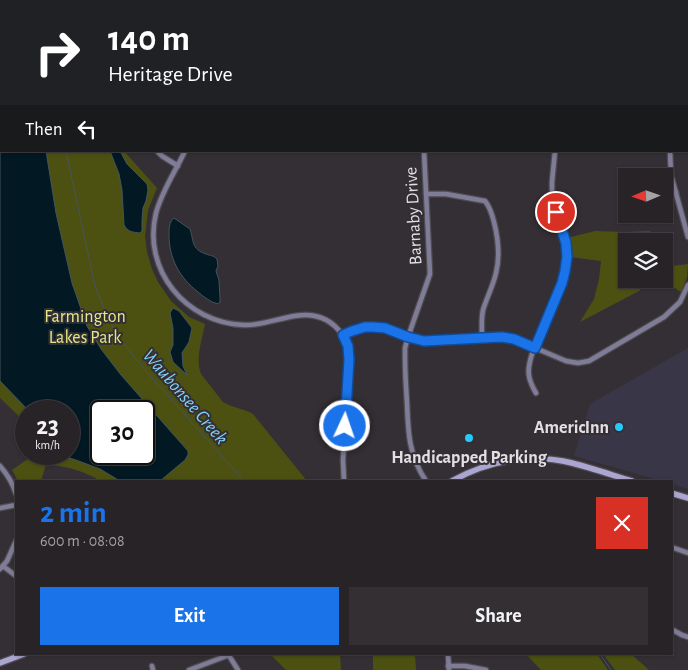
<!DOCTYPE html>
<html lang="en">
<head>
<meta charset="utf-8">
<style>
	:root { --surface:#272327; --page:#332f33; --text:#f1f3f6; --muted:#a4a4a7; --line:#434044; --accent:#1a73e8 }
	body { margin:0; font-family:"Alegreya Sans",sans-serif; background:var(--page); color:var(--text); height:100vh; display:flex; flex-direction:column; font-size:19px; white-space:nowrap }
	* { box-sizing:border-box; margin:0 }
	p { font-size:16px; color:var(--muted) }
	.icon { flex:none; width:28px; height:28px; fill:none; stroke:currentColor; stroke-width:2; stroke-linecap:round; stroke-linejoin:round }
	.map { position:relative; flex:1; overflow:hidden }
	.sheet { position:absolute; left:15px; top:480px; width:658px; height:175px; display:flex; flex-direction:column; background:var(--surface); border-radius:0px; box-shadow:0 1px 4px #0004,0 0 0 1px var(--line) }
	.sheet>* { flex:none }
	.guide { position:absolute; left:0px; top:0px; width:689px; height:152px; box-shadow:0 1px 4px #0004,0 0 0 1px var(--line); background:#202124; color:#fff; overflow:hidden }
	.needle { width:32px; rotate:268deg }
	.buttons { position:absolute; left:618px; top:168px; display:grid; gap:10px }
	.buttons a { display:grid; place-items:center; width:55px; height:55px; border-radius:0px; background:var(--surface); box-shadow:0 1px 4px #0004,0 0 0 1px var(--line); font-size:25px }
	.speed { position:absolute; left:15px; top:400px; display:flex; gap:10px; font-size:25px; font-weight:700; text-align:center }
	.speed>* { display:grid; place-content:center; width:65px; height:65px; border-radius:50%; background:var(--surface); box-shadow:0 1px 4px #0004,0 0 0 1px var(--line); line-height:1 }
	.speed small { font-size:12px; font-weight:400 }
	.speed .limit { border:2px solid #111; border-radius:8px; background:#fff; color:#111 }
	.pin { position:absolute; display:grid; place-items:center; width:42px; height:42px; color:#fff; margin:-21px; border:2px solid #fff; border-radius:50%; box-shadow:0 1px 5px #0007 }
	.me { position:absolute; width:55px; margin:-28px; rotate:3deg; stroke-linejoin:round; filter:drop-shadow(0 0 4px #0008) }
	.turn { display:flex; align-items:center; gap:18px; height:105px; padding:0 25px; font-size:22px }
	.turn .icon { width:65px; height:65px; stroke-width:2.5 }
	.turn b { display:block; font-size:35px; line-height:42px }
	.then { display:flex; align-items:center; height:48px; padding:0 25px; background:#0003; gap:10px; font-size:19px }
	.round { display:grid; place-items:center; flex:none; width:52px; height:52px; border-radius:0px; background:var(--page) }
	.summary { display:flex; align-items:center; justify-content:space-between; height:85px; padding:0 25px }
	h1 { font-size:30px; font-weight:700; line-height:38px; color:var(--accent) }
	.cta { display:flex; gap:10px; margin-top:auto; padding:10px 25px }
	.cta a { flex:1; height:58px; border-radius:0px; background:var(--accent); color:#fff; font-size:20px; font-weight:700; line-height:58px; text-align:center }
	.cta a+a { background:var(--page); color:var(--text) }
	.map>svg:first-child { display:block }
	.commercial { fill:#393647 }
	.green { fill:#4c5112; fill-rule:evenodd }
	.water { fill:#021923; stroke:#45545c; fill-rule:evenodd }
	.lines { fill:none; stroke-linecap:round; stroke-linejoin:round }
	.stream { stroke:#45545c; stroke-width:1 }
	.street-casing { stroke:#504b50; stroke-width:7 }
	.secondary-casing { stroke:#504b50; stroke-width:8 }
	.street { stroke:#7f7c97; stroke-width:4.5 }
	.secondary { stroke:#aaa6d1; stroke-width:5.5 }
	.route-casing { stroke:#114b97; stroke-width:12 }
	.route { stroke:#1a73e8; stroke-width:9 }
	.poi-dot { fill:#25c9fe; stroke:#342f34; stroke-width:2 }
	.labels { text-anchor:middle; stroke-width:4; stroke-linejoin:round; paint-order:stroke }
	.street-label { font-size:18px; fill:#e2dee2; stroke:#342f34 }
	.park-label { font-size:18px; fill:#e0e989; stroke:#342f34 }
	.poi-label { font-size:18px; font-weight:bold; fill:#e2dee2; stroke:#342f34; text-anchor:end }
	.water-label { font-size:19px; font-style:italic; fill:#81d0f8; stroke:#342f34 }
</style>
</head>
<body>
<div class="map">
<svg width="688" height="670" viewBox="0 0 688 670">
	<rect width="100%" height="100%" fill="#342f34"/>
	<polygon class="commercial" points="688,348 688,489 671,484 671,481 662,481 574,456 590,404"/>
	<g class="green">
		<path d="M 0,0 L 115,0 L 116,1 L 1,1 L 1,151 L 124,151 L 157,188 L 148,210 L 145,236 L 147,252 L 152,269 L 158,282 L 171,301 L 189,317 L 205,324 C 202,340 195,359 201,374 L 223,402 C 232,408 243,408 253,414 L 307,481 L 101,481 C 81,470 69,467 46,464 L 41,481 L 18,481 L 12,470 L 35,454 L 69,454 L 69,411 L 26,411 L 26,423 L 0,398 ZM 101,411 L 144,411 L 144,454 L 101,454 Z"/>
		<polygon points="595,231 625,232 650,231 652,241 626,241 626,279 650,279 639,291 580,322 594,299 599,279 601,261 570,257 567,238"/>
		<polygon points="688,264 687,277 681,292 661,279 664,279 664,267"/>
		<polygon points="270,654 340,654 341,670 286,670"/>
		<polygon points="373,654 415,654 416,670 373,670"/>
		<polygon points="526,654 597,654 608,670 541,670"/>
		<polygon points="603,654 631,654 649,670 615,670"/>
	</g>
	<g class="water">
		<path d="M 0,0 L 1,2 L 1,151 L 46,151 L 56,213 L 72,283 L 87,326 L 101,349 L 121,375 L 188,451 L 188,455 L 185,460 L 160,481 L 120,481 L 100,469 L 84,463 L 70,458 L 55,457 L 50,454 L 49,454 L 69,454 L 69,411 L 29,411 L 0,381 ZM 144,411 L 144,454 L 101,454 L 101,411 Z"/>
		<path d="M 110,151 L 120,151 L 127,164 L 147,184 L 148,190 L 146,201 L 143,208 L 142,220 L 142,231 L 140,233 C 132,232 128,232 124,225 L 122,190 L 119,174 Z"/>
		<path d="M 174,218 L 190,229 C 194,241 191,249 206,254 C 211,256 213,255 217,259 L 218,266 L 216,271 L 219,280 L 220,298 L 220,302 L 218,304 C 210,302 204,297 198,292 C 180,278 169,259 169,235 C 169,229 169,222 174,218 Z"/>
		<polygon points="173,308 179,311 192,328 189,342 182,353 183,366 187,375 173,362 170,352 173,345 173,328 170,313"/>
	</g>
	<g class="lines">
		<g class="stream">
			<polyline points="33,0 33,1"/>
			<polyline points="66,151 95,286 107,316 118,337 146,371 244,481"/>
			<polyline points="600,654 611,670"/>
		</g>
		<g class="street-casing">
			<g id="street">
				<polyline points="140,0 141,1"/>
				<polyline points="646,0 646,1"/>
				<polyline points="197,1 197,0"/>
				<polyline points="282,1 283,0"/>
				<polyline points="450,1 451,0"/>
				<polyline points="688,55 688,56"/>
				<polyline points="688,63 688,62"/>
				<polyline points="157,151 162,156 178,166"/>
				<path d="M 185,151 C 175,172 162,191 156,213 C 142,270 186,323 244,325 C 268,326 293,311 315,316 C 330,319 342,330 347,345 C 349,349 349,355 349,360 L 343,460 L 344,481"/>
				<path d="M 424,151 L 430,274 L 408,337 L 405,348 L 405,357 C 405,372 406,388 407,403 C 408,433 409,456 426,481"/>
				<polyline points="670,151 671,175 688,237"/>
				<path d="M 426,194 L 446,194 L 485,201 C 490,207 492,214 494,222 C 498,238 500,257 496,273 C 493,286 487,297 483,310 C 481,319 482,328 482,338"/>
				<polyline points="622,194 626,195"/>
				<polyline points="664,195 676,192"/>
				<polyline points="343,335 352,331 365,327 373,327 385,328 408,337 424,341 502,337 514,339 566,361 578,363 589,361 664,317 680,302 688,285"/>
				<path d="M 536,393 C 527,378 527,370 532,354 L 562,283 L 565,271 L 567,257 L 566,243 L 552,193 L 552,182 L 555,151"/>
				<path d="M 0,466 C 8,475 13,484 16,494"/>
				<polyline points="0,508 16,505"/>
				<polyline points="671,547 688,553"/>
				<polyline points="3,566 16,576"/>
				<polyline points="0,569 7,561 16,541"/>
				<polyline points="671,629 682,635 688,637"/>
				<polyline points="228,654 238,670"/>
				<polyline points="448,654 449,670"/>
				<polyline points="152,666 153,670"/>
				<polyline points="448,666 465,666 486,670"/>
				<polyline points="189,670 229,655"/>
			</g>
		</g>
		<g class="secondary-casing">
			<g id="secondary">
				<path d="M 452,481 C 489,460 531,453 572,463 C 592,468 612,475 632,481"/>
				<polyline points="671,493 688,498"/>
				<polyline points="0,663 24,654"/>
			</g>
		</g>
		<use href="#street" class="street"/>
		<use href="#secondary" class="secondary"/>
	</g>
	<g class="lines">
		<g class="route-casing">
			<polyline id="route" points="345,426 349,360 348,346 343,335 352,331 365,327 373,327 385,328 408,337 424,341 502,337 514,339 535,348 562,283 565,271 567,257 566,243 556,212"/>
		</g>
		<use href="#route" class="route"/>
	</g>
	<g class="poi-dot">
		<circle cx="619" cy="427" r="5"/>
		<circle cx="469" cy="438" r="5"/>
	</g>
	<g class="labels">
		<g class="street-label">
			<text transform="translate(413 216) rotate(-93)" y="6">Barnaby Drive</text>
		</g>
		<g class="park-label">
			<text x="85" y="322">Farmington<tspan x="85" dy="21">Lakes Park</tspan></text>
		</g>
		<g class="poi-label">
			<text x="609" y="433">AmericInn</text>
			<text x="469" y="463" text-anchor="middle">Handicapped Parking</text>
		</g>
		<g class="water-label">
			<text transform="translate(186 396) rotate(49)" y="7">Waubonsee Creek</text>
		</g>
	</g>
</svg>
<div class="buttons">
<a><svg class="needle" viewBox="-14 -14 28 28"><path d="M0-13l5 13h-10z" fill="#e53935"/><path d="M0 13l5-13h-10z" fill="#a4a4a7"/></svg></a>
<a><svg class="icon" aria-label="layers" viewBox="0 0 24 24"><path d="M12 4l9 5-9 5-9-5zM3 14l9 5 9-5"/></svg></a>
</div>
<div class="speed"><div>23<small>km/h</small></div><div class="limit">30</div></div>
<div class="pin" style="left:556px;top:212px;background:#d93025"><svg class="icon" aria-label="arrive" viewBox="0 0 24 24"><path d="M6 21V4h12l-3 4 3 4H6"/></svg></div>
<svg class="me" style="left:345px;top:426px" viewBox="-20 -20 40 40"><circle r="17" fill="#1a73e8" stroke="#fff" stroke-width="3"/><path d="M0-11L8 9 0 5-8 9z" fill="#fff"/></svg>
<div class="guide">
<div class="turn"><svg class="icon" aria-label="right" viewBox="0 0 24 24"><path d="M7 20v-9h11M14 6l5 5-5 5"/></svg><div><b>140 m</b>Heritage Drive</div></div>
<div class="then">Then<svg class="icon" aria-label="left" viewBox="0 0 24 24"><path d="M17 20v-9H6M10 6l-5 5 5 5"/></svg></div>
</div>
<section class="sheet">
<div class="summary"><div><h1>2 min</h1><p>600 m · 08:08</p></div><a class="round" style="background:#d93025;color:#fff"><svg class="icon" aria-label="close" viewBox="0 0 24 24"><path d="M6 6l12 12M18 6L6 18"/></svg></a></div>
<div class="cta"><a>Exit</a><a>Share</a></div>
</section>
</div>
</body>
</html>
